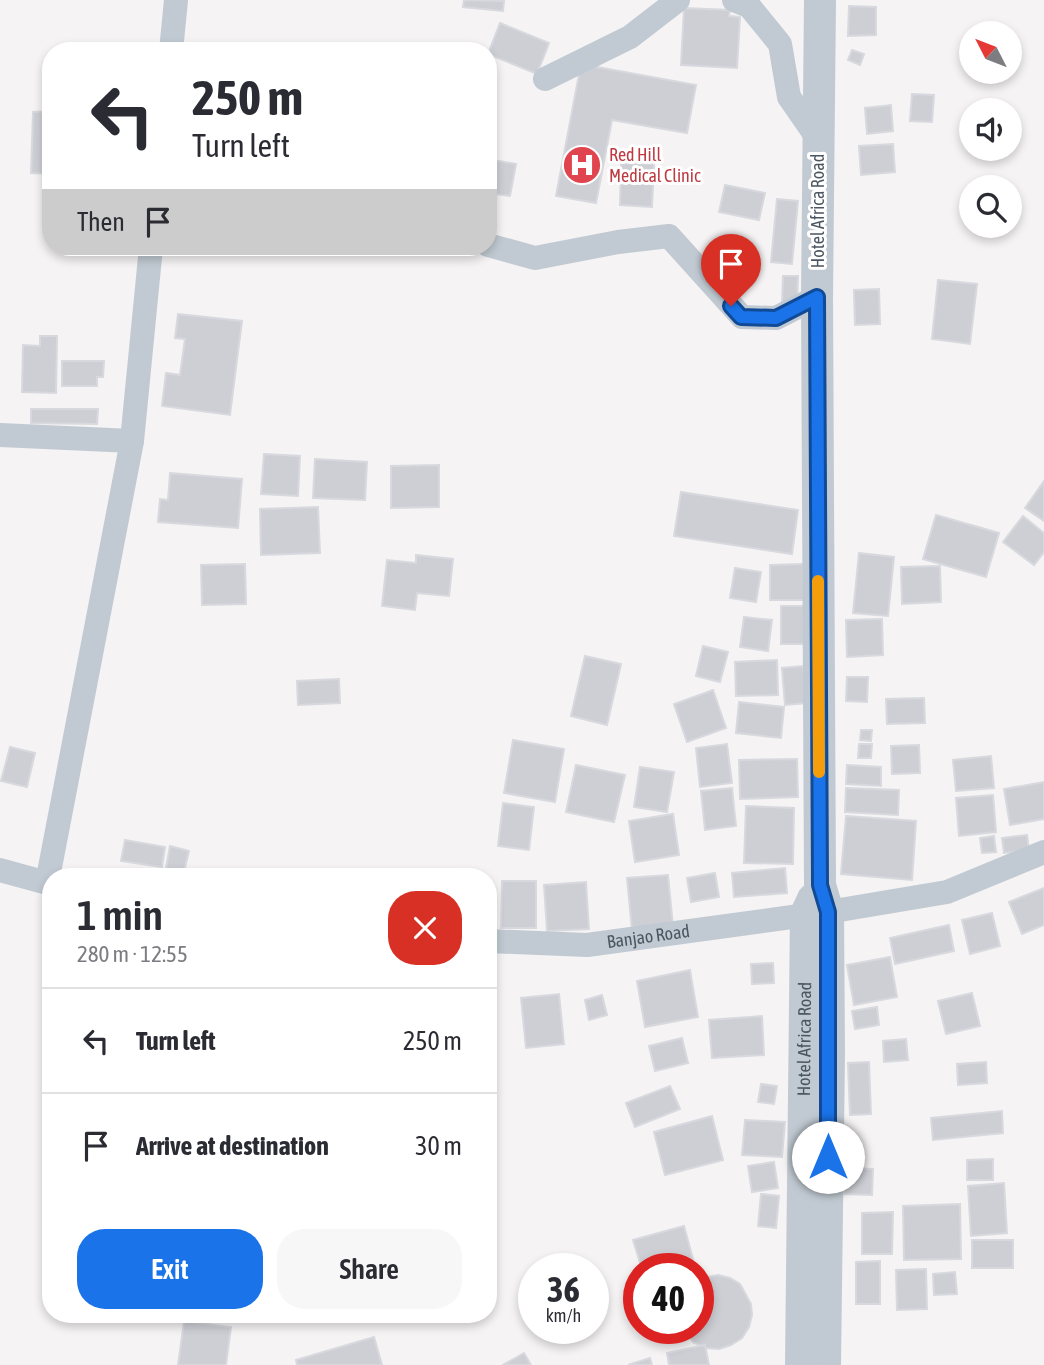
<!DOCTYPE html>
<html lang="en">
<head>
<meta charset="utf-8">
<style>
	:root { --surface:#fff; --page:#f7f7f7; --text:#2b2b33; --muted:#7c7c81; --line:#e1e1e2; --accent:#1a73e8 }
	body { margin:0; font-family:"Asap Condensed",sans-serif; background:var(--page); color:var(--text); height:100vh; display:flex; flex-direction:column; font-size:26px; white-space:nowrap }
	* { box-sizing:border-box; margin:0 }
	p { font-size:23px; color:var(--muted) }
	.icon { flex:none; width:38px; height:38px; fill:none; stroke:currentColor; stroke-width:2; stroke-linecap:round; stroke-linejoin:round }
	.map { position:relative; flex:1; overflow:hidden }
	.details { position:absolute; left:42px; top:868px; width:455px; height:455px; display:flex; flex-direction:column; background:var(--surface); border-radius:28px; box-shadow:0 4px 10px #0003 }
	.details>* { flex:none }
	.banner { position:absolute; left:42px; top:42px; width:455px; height:214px; border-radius:28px; box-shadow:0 4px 10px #0003; background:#fff; color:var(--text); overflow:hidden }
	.needle { width:46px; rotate:312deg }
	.buttons { position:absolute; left:959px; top:21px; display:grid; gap:14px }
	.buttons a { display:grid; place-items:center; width:63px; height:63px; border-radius:50%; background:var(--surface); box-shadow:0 4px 10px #0003; font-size:35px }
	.speed { position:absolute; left:518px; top:1253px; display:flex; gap:14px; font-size:35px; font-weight:700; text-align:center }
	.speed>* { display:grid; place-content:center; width:91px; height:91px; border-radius:50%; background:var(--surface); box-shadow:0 4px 10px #0003; line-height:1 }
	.speed small { font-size:18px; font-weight:400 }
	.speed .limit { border:10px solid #d22; background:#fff; color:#111 }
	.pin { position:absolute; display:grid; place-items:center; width:60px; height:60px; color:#fff; margin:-72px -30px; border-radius:50% 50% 50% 0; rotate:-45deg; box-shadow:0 0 7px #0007 }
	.pin .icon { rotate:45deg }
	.me { position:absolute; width:77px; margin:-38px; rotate:0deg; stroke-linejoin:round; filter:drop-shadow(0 0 5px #0008) }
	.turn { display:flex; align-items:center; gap:24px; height:147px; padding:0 35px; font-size:32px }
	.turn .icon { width:91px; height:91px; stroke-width:2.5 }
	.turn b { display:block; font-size:49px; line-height:60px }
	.then { display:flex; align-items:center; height:66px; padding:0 35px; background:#0003; gap:14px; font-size:26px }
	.round { display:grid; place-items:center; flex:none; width:74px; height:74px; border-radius:28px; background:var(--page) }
	.summary { display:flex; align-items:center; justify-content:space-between; height:119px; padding:0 35px }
	h1 { font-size:42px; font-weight:600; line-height:52px }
	.action { display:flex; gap:14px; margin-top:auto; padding:14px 35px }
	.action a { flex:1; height:80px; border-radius:28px; background:var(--accent); color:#fff; font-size:28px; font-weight:600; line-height:80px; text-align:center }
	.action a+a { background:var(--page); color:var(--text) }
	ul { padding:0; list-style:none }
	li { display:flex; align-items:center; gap:21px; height:105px; padding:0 35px; border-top:2px solid var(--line) }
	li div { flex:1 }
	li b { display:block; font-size:26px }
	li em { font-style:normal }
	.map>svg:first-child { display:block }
	.building { fill:#cdcfd5; stroke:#d7d9de; stroke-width:2 }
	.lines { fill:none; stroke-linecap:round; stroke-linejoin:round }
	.minor { stroke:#c1cad2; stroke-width:24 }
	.tertiary { stroke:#c1cad2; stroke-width:32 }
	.route-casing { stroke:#114b97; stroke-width:18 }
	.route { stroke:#1a73e8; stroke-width:12 }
	.slow { stroke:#f59e0b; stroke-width:12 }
	.labels { text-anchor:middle; stroke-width:6; stroke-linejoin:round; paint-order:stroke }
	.health-label { font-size:18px; fill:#be3a42; stroke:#fff; text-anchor:start }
	.street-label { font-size:18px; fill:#4a5661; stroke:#fff }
</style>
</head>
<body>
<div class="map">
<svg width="1044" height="1365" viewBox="0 0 1044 1365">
	<rect width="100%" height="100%" fill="#f5f3f3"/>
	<g class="building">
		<polygon points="464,0 504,1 503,11 463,7"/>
		<polygon points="849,6 876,7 876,35 848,36"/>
		<polygon points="684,8 730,10 729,16 740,17 737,68 681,65"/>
		<polygon points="500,23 549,43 537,74 488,54"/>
		<polygon points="852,50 864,54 860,65 848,60"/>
		<polygon points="581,64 696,85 687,133 612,120 596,203 556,196"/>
		<polygon points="912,94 934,95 932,122 910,121"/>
		<polygon points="891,105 893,131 867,134 865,108"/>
		<polygon points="51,111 51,174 31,173 33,112"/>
		<polygon points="893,144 895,172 861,175 859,146"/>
		<polygon points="488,159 516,164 510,196 488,193"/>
		<polygon points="621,163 654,164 652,207 620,205"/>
		<polygon points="725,185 765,193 759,220 719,212"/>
		<polygon points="777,199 798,201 792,264 771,262"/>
		<polygon points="783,276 798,276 797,304 782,304"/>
		<polygon points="938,280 977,284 970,344 932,339"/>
		<polygon points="879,289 880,324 855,325 854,290"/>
		<polygon points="178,314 242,321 230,415 162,406 166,373 180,375 185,339 175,338"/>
		<polygon points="40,336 57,336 56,393 22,392 23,345 40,346"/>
		<polygon points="62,361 104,361 103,377 97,377 97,386 62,386"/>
		<polygon points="31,409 98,409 97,424 31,423"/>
		<polygon points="264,454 300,456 298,496 261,494"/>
		<polygon points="315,459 367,462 365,500 313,498"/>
		<polygon points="439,465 439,507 391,508 391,466"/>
		<polygon points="170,473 242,479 238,528 158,522 160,499 168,500"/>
		<polygon points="1044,481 1044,521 1025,508"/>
		<polygon points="681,492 798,510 792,554 674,536"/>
		<polygon points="318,507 320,553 261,555 260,509"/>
		<polygon points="936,515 999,533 986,577 923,559"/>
		<polygon points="1023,516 1044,533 1044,552 1034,565 1003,542"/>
		<polygon points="859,553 894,557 888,616 853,613"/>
		<polygon points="416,555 453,559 449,596 417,593 415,610 382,606 387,560 416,563"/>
		<polygon points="245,564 246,604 202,605 201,565"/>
		<polygon points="803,564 804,600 770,600 770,565"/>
		<polygon points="940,566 941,602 902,604 901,567"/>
		<polygon points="735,568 761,572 756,602 730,598"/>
		<polygon points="781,606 807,606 806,644 781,644"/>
		<polygon points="744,617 772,620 768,651 740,647"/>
		<polygon points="882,619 883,655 847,657 846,620"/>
		<polygon points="703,646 728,652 720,682 696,676"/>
		<polygon points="585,656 621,664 607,725 571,716"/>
		<polygon points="777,660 778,695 736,696 735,662"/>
		<polygon points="803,666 807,703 785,705 782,668"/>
		<polygon points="847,677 868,677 867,702 846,701"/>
		<polygon points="339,679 340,703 298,705 297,681"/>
		<polygon points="713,690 726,728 687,742 674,704"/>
		<polygon points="924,698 925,723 887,724 886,699"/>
		<polygon points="739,702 784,707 781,738 736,733"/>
		<polygon points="861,730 872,730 871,741 860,740"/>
		<polygon points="513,740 564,749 555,802 504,793"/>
		<polygon points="727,744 732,783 700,787 696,748"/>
		<polygon points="859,744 872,744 871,758 858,758"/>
		<polygon points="919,745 920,773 892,774 891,746"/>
		<polygon points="10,747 35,753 27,787 1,781"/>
		<polygon points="991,756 994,788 956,791 953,760"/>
		<polygon points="797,759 798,797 740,799 739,760"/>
		<polygon points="576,765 625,775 614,822 566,812"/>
		<polygon points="847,765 881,767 881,786 846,784"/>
		<polygon points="640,767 674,772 667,812 634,807"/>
		<polygon points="1044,782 1044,819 1010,825 1004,789"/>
		<polygon points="732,788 736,826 705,830 701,791"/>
		<polygon points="846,788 899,790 898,815 845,812"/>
		<polygon points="993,795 996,832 959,836 956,798"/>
		<polygon points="503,803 534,807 529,850 498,846"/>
		<polygon points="746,806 794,808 793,864 744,863"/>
		<polygon points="673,814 679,855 635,862 629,821"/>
		<polygon points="846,816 916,821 912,880 841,874"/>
		<polygon points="1027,835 1029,850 1004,853 1002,838"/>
		<polygon points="994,836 996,852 982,853 980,838"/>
		<polygon points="125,840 165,847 162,867 121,861"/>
		<polygon points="170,846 189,851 184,872 166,868"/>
		<polygon points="785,868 787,893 734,897 732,873"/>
		<polygon points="445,870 483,875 483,877 444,877"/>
		<polygon points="153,873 180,877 153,877"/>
		<polygon points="715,873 719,897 691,902 687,878"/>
		<polygon points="668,875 673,926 632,930 627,878"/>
		<polygon points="502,881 536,881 536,928 501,928"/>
		<polygon points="586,882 589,929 547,931 544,885"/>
		<polygon points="1044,888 1044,925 1022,934 1009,902"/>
		<polygon points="992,913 1000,946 970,954 962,920"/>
		<polygon points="949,925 954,951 895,964 890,938"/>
		<polygon points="890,957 897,997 854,1005 847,965"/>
		<polygon points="773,963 774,983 752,984 751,964"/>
		<polygon points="690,970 698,1017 645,1027 637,981"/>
		<polygon points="972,993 980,1026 946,1034 938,1001"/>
		<polygon points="559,994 564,1044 526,1048 521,998"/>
		<polygon points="602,995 607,1015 589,1020 585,1000"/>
		<polygon points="877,1007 879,1025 855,1029 852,1011"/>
		<polygon points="762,1016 764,1055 712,1058 709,1020"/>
		<polygon points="682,1038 688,1063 655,1071 649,1046"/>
		<polygon points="906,1039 908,1060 884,1062 883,1041"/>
		<polygon points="869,1062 871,1114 850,1115 848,1063"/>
		<polygon points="986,1062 987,1083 958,1085 957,1064"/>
		<polygon points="761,1084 777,1086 774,1104 758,1102"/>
		<polygon points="670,1086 680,1109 635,1127 626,1103"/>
		<polygon points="1002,1111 1003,1133 933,1140 931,1118"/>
		<polygon points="712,1116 723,1160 665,1175 654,1132"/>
		<polygon points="745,1120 785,1122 782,1157 742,1155"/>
		<polygon points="993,1159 993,1180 967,1180 967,1160"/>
		<polygon points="774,1162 778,1188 752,1192 748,1166"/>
		<polygon points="846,1168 873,1169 872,1195 844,1194"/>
		<polygon points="1004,1183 1007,1233 971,1236 968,1186"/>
		<polygon points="761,1194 779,1196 776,1228 758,1226"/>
		<polygon points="960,1204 961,1259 904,1260 903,1206"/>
		<polygon points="893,1212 892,1254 862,1254 862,1213"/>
		<polygon points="684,1226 693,1259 659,1269 642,1269 633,1240"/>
		<rect x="972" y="1240" width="41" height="28"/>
		<polygon points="880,1261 880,1304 856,1304 856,1262"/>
		<polygon points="926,1269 927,1309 897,1310 896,1270"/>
		<polygon points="955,1272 957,1294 934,1295 933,1274"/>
		<polygon points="718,1275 730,1278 740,1284 751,1304 752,1315 749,1327 742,1338 731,1345 719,1349 706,1348 694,1343 682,1328 698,1328 698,1279"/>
		<polygon points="184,1321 231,1327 226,1365 178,1365"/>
		<polygon points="374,1337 382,1365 297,1365 296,1360"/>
		<polygon points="705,1345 709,1365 669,1365 667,1353"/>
		<polygon points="524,1353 531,1365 503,1365"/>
		<polygon points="650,1358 652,1365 628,1365"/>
	</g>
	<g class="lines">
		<g class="minor">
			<polyline points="734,0 749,6 780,44 789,97 818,139"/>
			<polyline points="171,51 176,0"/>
			<polyline points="545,79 630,37 678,0"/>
			<polyline points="488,245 535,258 618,242 669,236 742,317 776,318 817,297"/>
			<polyline points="0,435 132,441"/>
			<polyline points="0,870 51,884"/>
			<polyline points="47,883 132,441 151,247"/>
			<path id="s1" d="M 488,941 L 587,945 L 828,912 L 947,892 L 1044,852"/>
		</g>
		<g class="tertiary">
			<polyline points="820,0 817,297 820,885 828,912 829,1053 825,1365"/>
			<path id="s2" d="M 801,1365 L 806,914 L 813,899"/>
		</g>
	</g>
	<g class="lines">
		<g class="route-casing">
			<polyline id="route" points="731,306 741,317 776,318 817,297 820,885 828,912 828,1157"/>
		</g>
		<use href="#route" class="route"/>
		<polyline class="slow" points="818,581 819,772"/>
	</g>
	<defs>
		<g id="hospital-disc" transform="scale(2.0125)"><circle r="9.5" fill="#e0444e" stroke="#fff"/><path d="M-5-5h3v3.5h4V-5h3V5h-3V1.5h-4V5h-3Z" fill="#fff"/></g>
	</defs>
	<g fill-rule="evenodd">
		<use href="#hospital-disc" x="582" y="165"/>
	</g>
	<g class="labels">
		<g class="health-label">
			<text x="609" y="161">Red Hill<tspan x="609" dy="21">Medical Clinic</tspan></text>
		</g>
		<g class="street-label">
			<text transform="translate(818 211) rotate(-90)" y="6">Hotel Africa Road</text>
			<text dy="6" stroke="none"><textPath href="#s1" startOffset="161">Banjao Road</textPath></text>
			<text dy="6" stroke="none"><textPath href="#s2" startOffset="326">Hotel Africa Road</textPath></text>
		</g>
	</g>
</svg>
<div class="buttons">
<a><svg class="needle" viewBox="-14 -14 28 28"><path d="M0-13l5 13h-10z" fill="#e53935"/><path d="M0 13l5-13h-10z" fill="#7c7c81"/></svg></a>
<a><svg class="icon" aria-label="sound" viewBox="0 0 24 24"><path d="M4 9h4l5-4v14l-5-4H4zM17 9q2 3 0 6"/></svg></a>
<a><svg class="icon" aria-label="search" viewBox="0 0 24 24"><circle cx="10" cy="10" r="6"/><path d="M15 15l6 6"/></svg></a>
</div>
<div class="speed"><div>36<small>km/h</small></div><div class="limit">40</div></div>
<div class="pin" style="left:731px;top:306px;background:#d93025"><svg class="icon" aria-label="arrive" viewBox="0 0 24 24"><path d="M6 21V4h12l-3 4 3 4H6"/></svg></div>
<svg class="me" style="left:828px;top:1157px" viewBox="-20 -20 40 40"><circle r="19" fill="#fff"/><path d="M0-13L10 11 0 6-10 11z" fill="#1a73e8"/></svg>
<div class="banner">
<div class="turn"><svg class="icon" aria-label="left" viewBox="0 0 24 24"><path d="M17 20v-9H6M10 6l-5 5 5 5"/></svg><div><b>250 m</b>Turn left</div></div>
<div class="then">Then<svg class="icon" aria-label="arrive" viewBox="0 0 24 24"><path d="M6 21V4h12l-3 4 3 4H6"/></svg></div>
</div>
<section class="details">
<div class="summary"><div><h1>1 min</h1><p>280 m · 12:55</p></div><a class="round" style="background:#d93025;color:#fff"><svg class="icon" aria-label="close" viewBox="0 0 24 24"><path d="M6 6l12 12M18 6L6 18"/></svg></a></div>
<ul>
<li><svg class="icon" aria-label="left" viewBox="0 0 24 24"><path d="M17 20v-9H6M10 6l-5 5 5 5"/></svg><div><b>Turn left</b></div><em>250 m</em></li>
<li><svg class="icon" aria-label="arrive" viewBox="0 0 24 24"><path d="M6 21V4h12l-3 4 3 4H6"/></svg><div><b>Arrive at destination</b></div><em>30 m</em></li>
</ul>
<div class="action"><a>Exit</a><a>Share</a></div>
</section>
</div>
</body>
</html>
